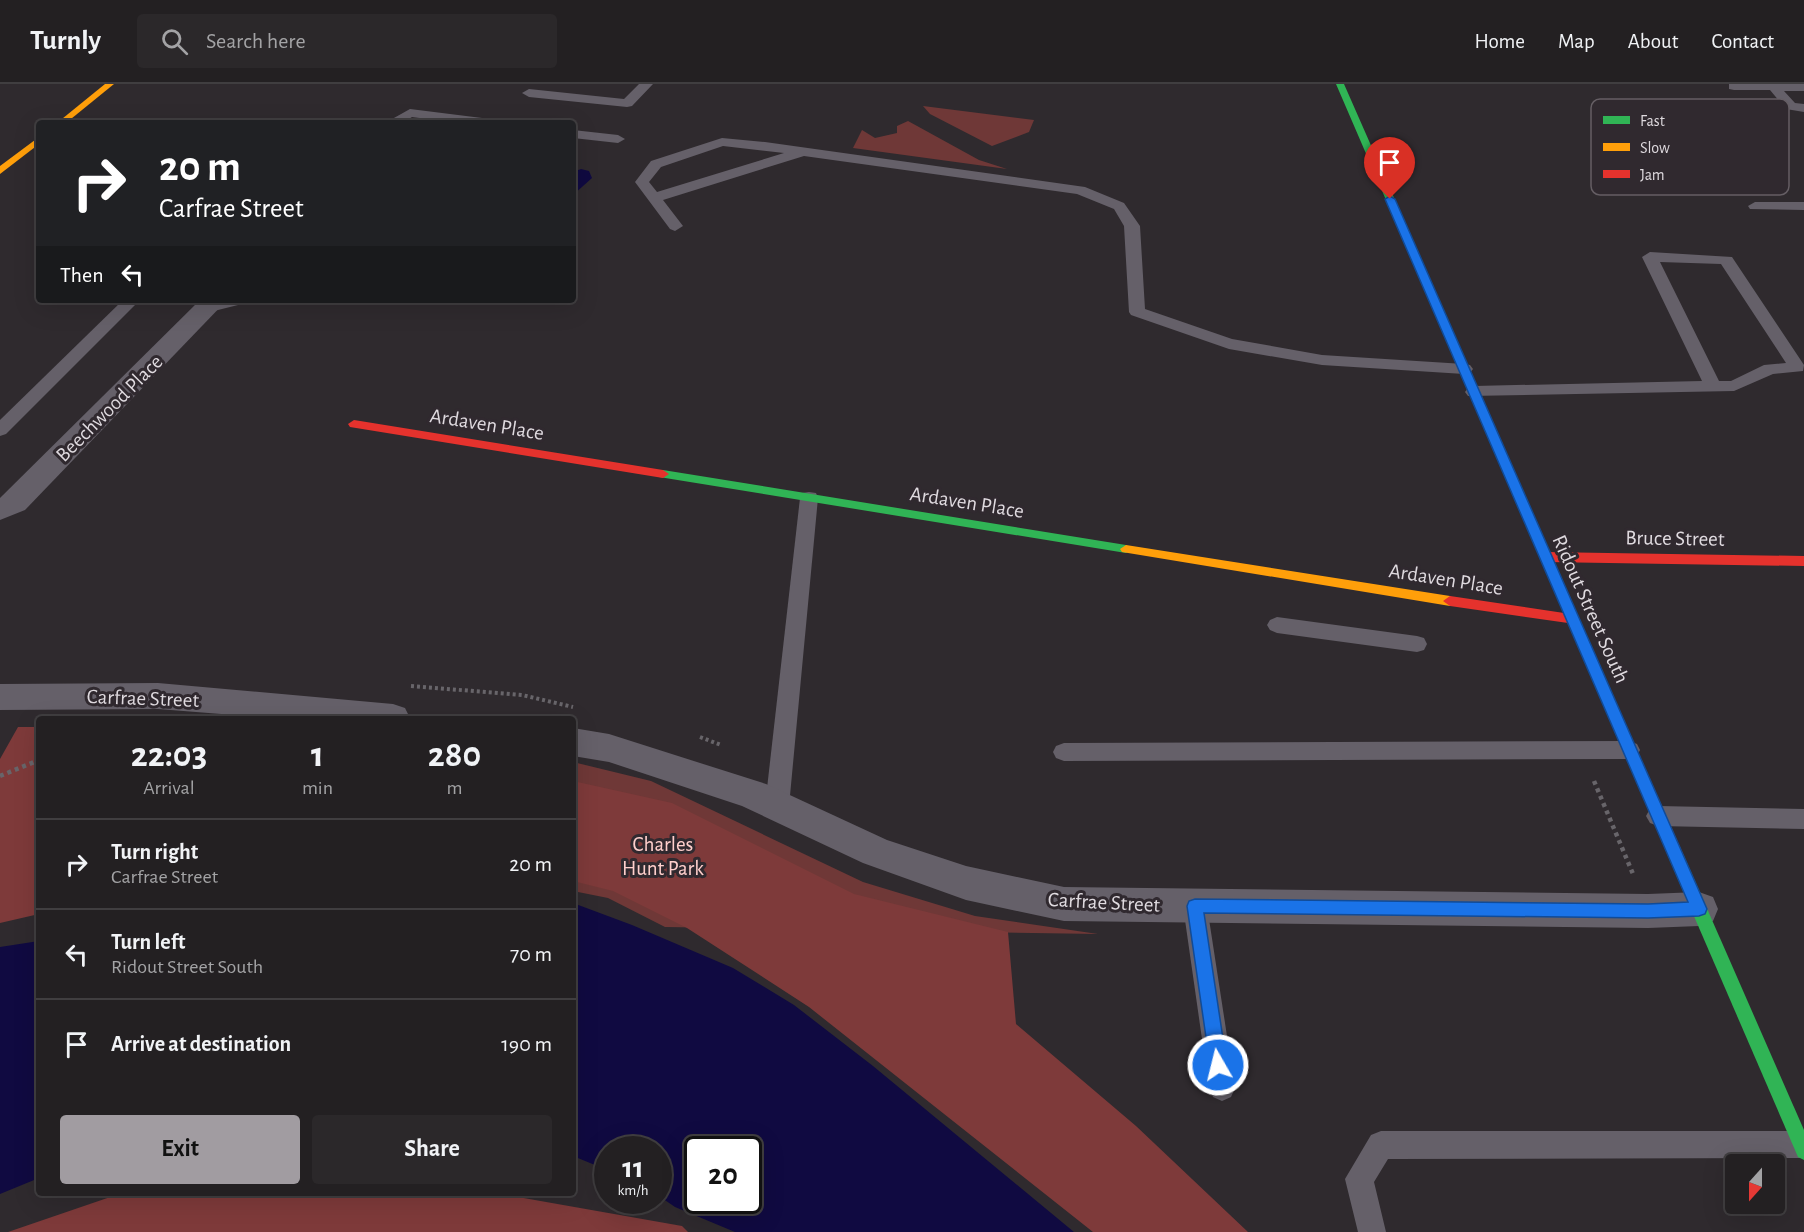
<!DOCTYPE html>
<html lang="en">
<head>
<meta charset="utf-8">
<style>
	:root { --surface:#232022; --page:#2b282a; --text:#f1f3f6; --muted:#a3a3a5; --line:#403e40; --accent:#a19ca1 }
	body { margin:0; font-family:"Alegreya Sans",sans-serif; background:var(--page); color:var(--text); height:100vh; display:flex; flex-direction:column; font-size:22px; white-space:nowrap }
	* { box-sizing:border-box; margin:0 }
	p { font-size:20px; color:var(--muted) }
	.icon { flex:none; width:33px; height:33px; fill:none; stroke:currentColor; stroke-width:2; stroke-linecap:round; stroke-linejoin:round }
	.map { position:relative; flex:1; overflow:hidden }
	.side { position:absolute; left:36px; top:632px; width:540px; height:480px; display:flex; flex-direction:column; background:var(--surface); border-radius:6px; box-shadow:0 6px 24px #0002,0 0 0 2px var(--line) }
	.side>* { flex:none }
	.hud { position:absolute; left:36px; top:36px; width:540px; height:183px; border-radius:6px; box-shadow:0 6px 24px #0002,0 0 0 2px var(--line); background:#202124; color:#fff; overflow:hidden }
	.needle { width:39px; rotate:201deg }
	.controls { position:absolute; left:1725px; top:1070px; display:grid; gap:12px }
	.controls a { display:grid; place-items:center; width:60px; height:60px; border-radius:6px; background:var(--surface); box-shadow:0 6px 24px #0002,0 0 0 2px var(--line); font-size:30px }
	.speed { position:absolute; left:594px; top:1052px; display:flex; gap:12px; font-size:30px; font-weight:700; text-align:center }
	.speed>* { display:grid; place-content:center; width:78px; height:78px; border-radius:50%; background:var(--surface); box-shadow:0 6px 24px #0002,0 0 0 2px var(--line); line-height:1 }
	.speed small { font-size:15px; font-weight:400 }
	.speed .limit { border:3px solid #111; border-radius:9px; background:#fff; color:#111 }
	.pin { position:absolute; display:grid; place-items:center; width:51px; height:51px; color:#fff; margin:-62px -26px; border-radius:50% 50% 50% 0; rotate:-45deg; box-shadow:0 0 6px #0007 }
	.pin .icon { rotate:45deg }
	.me { position:absolute; width:66px; margin:-33px; rotate:352deg; stroke-linejoin:round; filter:drop-shadow(0 0 4px #0008) }
	.turn { display:flex; align-items:center; gap:21px; height:126px; padding:0 24px; font-size:27px }
	.turn .icon { width:78px; height:78px; stroke-width:2.5 }
	.turn b { display:block; font-size:42px; line-height:51px }
	.then { display:flex; align-items:center; height:57px; padding:0 24px; background:#0003; gap:12px; font-size:22px }
	.eta { display:flex; justify-content:space-evenly; align-items:center; height:102px; text-align:center }
	.eta b { font-size:36px; font-weight:700; line-height:42px }
	.cta { display:flex; gap:12px; margin-top:auto; padding:12px 24px }
	.cta a { flex:1; height:69px; border-radius:6px; background:var(--accent); color:#111; font-size:24px; font-weight:700; line-height:69px; text-align:center }
	.cta a+a { background:var(--page); color:var(--text) }
	ul { padding:0; list-style:none }
	li { display:flex; align-items:center; gap:18px; height:90px; padding:0 24px; border-top:2px solid var(--line) }
	li div { flex:1 }
	li b { display:block; font-size:22px }
	li em { font-style:normal }
	header { display:flex; align-items:center; gap:36px; box-sizing:border-box; height:84px; padding:0 30px; background:var(--surface); border-bottom:2px solid var(--line) }
	header strong { font-size:28px }
	nav { display:flex; gap:33px; margin-inline-start:auto; font-size:21px }
	.search { width:420px; height:54px; background:var(--page); display:flex; align-items:center; gap:15px; box-sizing:border-box; padding:0 21px; border-radius:6px; color:var(--muted); font-size:22px }
	.map>svg:first-child { display:block }
	.green { fill:#6f3837 }
	.forest { fill:#7e3a3a }
	.water { fill:#100a41; fill-rule:evenodd }
	.lines { fill:none; stroke-linecap:round; stroke-linejoin:round }
	.path-far1 { stroke:#68656a; stroke-width:4; stroke-dasharray:3 3; stroke-linecap:butt }
	.path { stroke:#68656a; stroke-width:4.5; stroke-dasharray:4 4; stroke-linecap:butt }
	.lane { fill:#656069; fill-rule:evenodd }
	.street { fill:#656069; fill-rule:evenodd }
	.fast { fill:#30b455; fill-rule:evenodd }
	.slow { fill:#ff9f0a; fill-rule:evenodd }
	.jam { fill:#e5322d; fill-rule:evenodd }
	.route { fill:#1a73e8; stroke:#114b97; stroke-width:1.5 }
	.labels { text-anchor:middle; stroke-width:6; stroke-linejoin:round; paint-order:stroke }
	.street-label { font-size:21px; fill:#dfdadf; stroke:#30292f }
	.park-label { font-size:21px; fill:#ffcfcc; stroke:#30292f }
	.key { fill:#30292f; stroke:#655e64; stroke-width:1.5 }
	.key-label { font-size:16px; fill:#dfdadf }
</style>
</head>
<body>
<header>
<strong>Turnly</strong>
<div class="search"><svg class="icon" aria-label="search" viewBox="0 0 24 24"><circle cx="10" cy="10" r="6"/><path d="M15 15l6 6"/></svg>Search here</div>
<nav><a>Home</a><a>Map</a><a>About</a><a>Contact</a></nav>
</header>
<div class="map">
<svg width="1804" height="1148" viewBox="0 0 1804 1148">
	<rect width="100%" height="100%" fill="#2f2a2e"/>
	<g class="green">
		<polygon points="923,22 1034,36 1029,48 992,62 930,30"/>
		<polygon points="908,37 979,76 1007,85 853,64 862,46 875,54 897,49 897,42"/>
		<polygon points="573,678 651,697 863,798 975,832 1098,850 665,843 608,814 573,807"/>
	</g>
	<g class="forest">
		<polygon points="18,643 39,643 39,830 0,839 0,675"/>
		<polygon points="573,697 672,719 854,810 1008,848 1016,940 1136,1042 1248,1148 1093,1148 809,923 687,844 613,807 573,797"/>
		<polygon points="122,1109 496,1109 682,1142 688,1148 8,1148"/>
	</g>
	<g class="water">
		<polygon points="581,85 589,87 592,94 573,111 573,88"/>
		<path d="M 573,819 L 632,841 L 733,884 L 794,921 L 873,982 L 1074,1148 L 735,1148 L 675,1123 L 659,1112 L 658,1065 L 608,1065 L 607,1086 L 573,1072 ZM 698,1065 L 748,1065 L 748,1116 L 698,1116 Z"/>
		<polygon points="39,857 39,1094 0,1110 0,863"/>
	</g>
	<g class="lines">
		<g class="path-far1">
			<polyline points="411,602 522,611 573,623"/>
			<polyline points="700,653 721,661"/>
		</g>
		<g class="path">
			<polyline points="0,692 39,676"/>
			<polyline points="1594,697 1633,790"/>
		</g>
		<g class="lane">
			<polygon points="639,0 653,0 632,22 627,23 529,13 522,9 529,5 624,15"/>
			<polygon points="1729,0 1804,0 1804,7 1784,7 1795,19 1804,20 1804,28 1786,25 1770,6 1734,6 1729,5"/>
			<polygon points="410,25 490,35 497,39 457,39 412,33 402,39 385,39"/>
			<polygon points="573,46 618,51 625,55 618,59 573,54"/>
			<path d="M 722,54 L 765,58 L 1085,103 L 1124,119 L 1140,142 L 1145,225 L 1232,255 L 1322,271 L 1464,280 L 1470,281 L 1473,285 L 1470,289 L 1464,290 L 1322,281 L 1229,265 L 1131,231 L 1129,228 L 1124,142 L 1114,125 L 1077,110 L 804,72 L 663,116 L 683,142 L 675,147 L 670,145 L 635,98 L 651,77 ZM 723,62 L 784,69 L 657,108 L 649,98 L 661,83 Z"/>
			<polygon points="1755,118 1804,118 1804,126 1750,125 1748,122"/>
			<path d="M 1650,168 L 1732,173 L 1804,281 L 1803,287 L 1773,290 L 1734,307 L 1468,312 L 1465,308 L 1468,304 L 1474,302 L 1702,297 L 1642,173 ZM 1660,178 L 1721,180 L 1786,279 L 1764,281 L 1731,297 L 1719,297 Z"/>
			<polygon points="123,216 140,216 6,350 0,352 0,336"/>
			<polygon points="219,216 248,216 246,219 210,228 202,223 204,220"/>
			<polygon points="809,408 816,409 818,414 789,722 785,729 777,732 769,729 765,722 800,414 802,409"/>
			<polygon points="1277,533 1417,552 1424,554 1427,560 1424,566 1417,568 1277,549 1270,546 1267,541 1270,536"/>
			<polygon points="1629,657 1637,660 1640,666 1637,672 1629,675 1064,677 1056,674 1053,668 1056,662 1064,659"/>
			<polygon points="1658,722 1804,725 1804,745 1658,742 1650,739 1646,732 1650,725"/>
			<polygon points="1195,811 1204,814 1207,822 1235,1004 1231,1013 1222,1017 1213,1013 1209,1004 1183,822 1186,814"/>
			<polygon points="1381,1047 1801,1047 1804,1048 1804,1074 1388,1075 1374,1098 1386,1148 1358,1148 1345,1095 1371,1051"/>
		</g>
		<g class="street">
			<polygon points="200,216 227,216 25,426 0,436 0,414"/>
			<polygon points="158,599 393,620 405,624 410,634 272,634 158,625 0,626 0,600"/>
			<polygon points="573,644 609,650 766,700 887,756 966,782 1064,803 1648,810 1699,808 1713,813 1718,825 1713,837 1699,842 1648,844 1064,837 966,816 863,779 742,722 609,678 573,672"/>
		</g>
		<g class="fast">
			<polygon points="1336,0 1344,0 1558,487 1557,490 1547,490 1546,487"/>
			<polygon points="663,386 1126,461 1132,465 1126,469 659,393 657,390"/>
			<polygon points="1676,765 1681,767 1684,772 1804,1046 1804,1076 1798,1073 1668,772 1671,767"/>
		</g>
		<g class="slow">
			<polygon points="105,0 114,0 66,39 57,39"/>
			<polygon points="39,53 39,60 0,90 0,82"/>
			<polygon points="1126,461 1450,512 1457,517 1450,522 1122,468 1120,465"/>
		</g>
		<g class="jam">
			<polygon points="354,336 663,386 669,390 663,394 350,343 348,340"/>
			<polygon points="1546,468 1804,472 1804,482 1546,478 1540,473"/>
			<polygon points="1552,482 1558,487 1684,772 1681,777 1676,779 1671,777 1668,772 1568,539 1450,522 1443,517 1450,512 1564,529 1546,487"/>
		</g>
	</g>
	<polygon class="route" points="1390,112 1395,115 1707,825 1705,830 1699,832 1648,834 1204,829 1227,981 1224,987 1218,990 1212,987 1210,981 1187,822 1189,817 1195,815 1648,820 1688,818 1385,115"/>
	<g class="labels">
		<g class="street-label">
			<text transform="translate(109 324) rotate(-45)" y="7">Beechwood Place</text>
			<text transform="translate(487 340) rotate(9)" y="7">Ardaven Place</text>
			<text transform="translate(967 418) rotate(9)" y="7">Ardaven Place</text>
			<text transform="translate(1675 454) rotate(1)" y="7">Bruce Street</text>
			<text transform="translate(1446 495) rotate(9)" y="7">Ardaven Place</text>
			<text transform="translate(1591 525) rotate(66)" y="7">Ridout Street South</text>
			<text transform="translate(143 614) rotate(2)" y="7">Carfrae Street</text>
			<text transform="translate(1104 818) rotate(3)" y="7">Carfrae Street</text>
		</g>
		<g class="park-label">
			<text x="663" y="767">Charles<tspan x="663" dy="24">Hunt Park</tspan></text>
		</g>
	</g>
	<rect x="1591" y="15" width="198" height="96" rx="9" class="key"/>
	<rect x="1603" y="32" width="27" height="8" fill="#30b455"/>
	<rect x="1603" y="59" width="27" height="8" fill="#ff9f0a"/>
	<rect x="1603" y="86" width="27" height="8" fill="#e5322d"/>
	<g class="key-label">
		<text x="1640" y="42">Fast</text>
		<text x="1640" y="69">Slow</text>
		<text x="1640" y="96">Jam</text>
	</g>
</svg>
<div class="controls">
<a><svg class="needle" viewBox="-14 -14 28 28"><path d="M0-13l5 13h-10z" fill="#e53935"/><path d="M0 13l5-13h-10z" fill="#a3a3a5"/></svg></a>
</div>
<div class="speed"><div>11<small>km/h</small></div><div class="limit">20</div></div>
<div class="pin" style="left:1390px;top:115px;background:#d93025"><svg class="icon" aria-label="arrive" viewBox="0 0 24 24"><path d="M6 21V4h12l-3 4 3 4H6"/></svg></div>
<svg class="me" style="left:1218px;top:981px" viewBox="-20 -20 40 40"><circle r="17" fill="#1a73e8" stroke="#fff" stroke-width="3"/><path d="M0-11L8 9 0 5-8 9z" fill="#fff"/></svg>
<div class="hud">
<div class="turn"><svg class="icon" aria-label="right" viewBox="0 0 24 24"><path d="M7 20v-9h11M14 6l5 5-5 5"/></svg><div><b>20 m</b>Carfrae Street</div></div>
<div class="then">Then<svg class="icon" aria-label="left" viewBox="0 0 24 24"><path d="M17 20v-9H6M10 6l-5 5 5 5"/></svg></div>
</div>
<section class="side">
<div class="eta">
<div><b>22:03</b><p>Arrival</p></div>
<div><b>1</b><p>min</p></div>
<div><b>280</b><p>m</p></div>
</div>
<ul>
<li><svg class="icon" aria-label="right" viewBox="0 0 24 24"><path d="M7 20v-9h11M14 6l5 5-5 5"/></svg><div><b>Turn right</b><p>Carfrae Street</p></div><em>20 m</em></li>
<li><svg class="icon" aria-label="left" viewBox="0 0 24 24"><path d="M17 20v-9H6M10 6l-5 5 5 5"/></svg><div><b>Turn left</b><p>Ridout Street South</p></div><em>70 m</em></li>
<li><svg class="icon" aria-label="arrive" viewBox="0 0 24 24"><path d="M6 21V4h12l-3 4 3 4H6"/></svg><div><b>Arrive at destination</b></div><em>190 m</em></li>
</ul>
<div class="cta"><a>Exit</a><a>Share</a></div>
</section>
</div>
</body>
</html>
